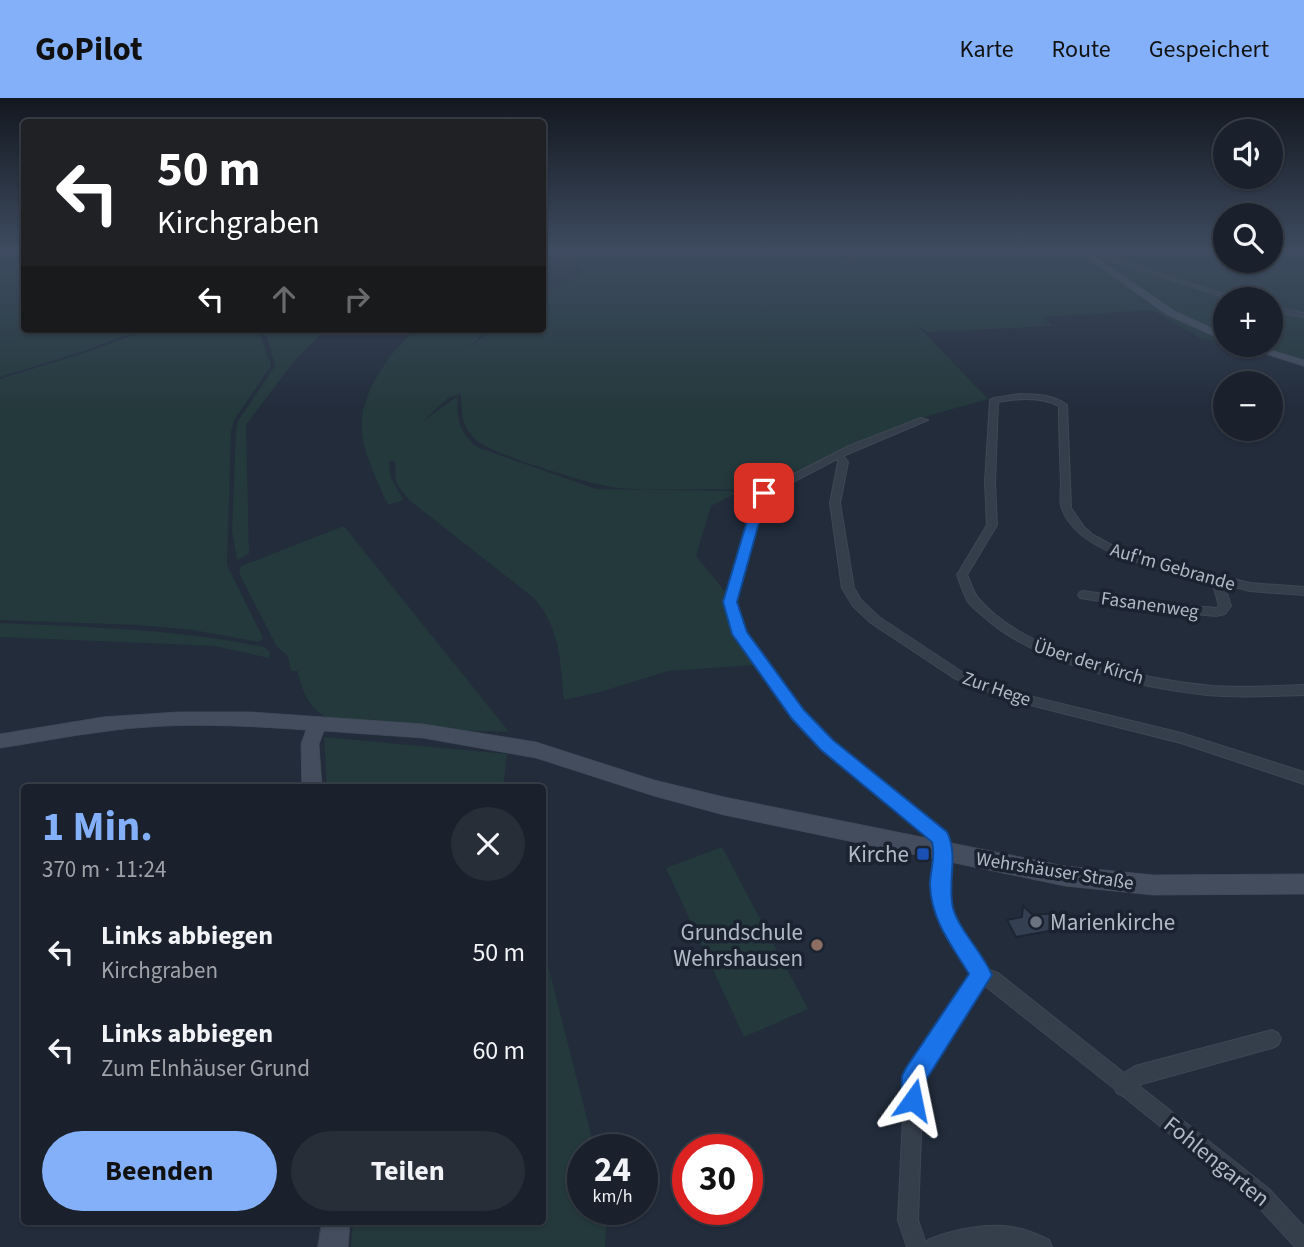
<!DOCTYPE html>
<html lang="de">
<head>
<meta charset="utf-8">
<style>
	:root { --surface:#1a212c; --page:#272e38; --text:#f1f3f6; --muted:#9fa3a9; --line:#383e48; --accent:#84b0f9 }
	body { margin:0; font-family:"Source Sans 3",sans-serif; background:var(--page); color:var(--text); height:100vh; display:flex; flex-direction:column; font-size:26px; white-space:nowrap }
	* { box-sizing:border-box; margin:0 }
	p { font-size:23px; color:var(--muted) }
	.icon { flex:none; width:38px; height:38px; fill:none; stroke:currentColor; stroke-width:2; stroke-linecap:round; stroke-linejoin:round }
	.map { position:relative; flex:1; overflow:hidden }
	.sheet { position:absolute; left:21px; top:686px; width:525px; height:441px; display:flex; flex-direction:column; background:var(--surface); border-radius:7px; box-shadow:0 2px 5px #0004,0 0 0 2px var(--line) }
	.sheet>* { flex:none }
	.banner { position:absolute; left:21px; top:21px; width:525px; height:214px; border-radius:7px; box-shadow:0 2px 5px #0004,0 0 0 2px var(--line); background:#202124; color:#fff; overflow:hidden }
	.fabs { position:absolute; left:1213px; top:21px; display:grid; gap:14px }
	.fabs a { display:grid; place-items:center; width:70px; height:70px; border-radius:50%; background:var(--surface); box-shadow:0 2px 5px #0004,0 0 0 2px var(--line); font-size:35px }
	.speed { position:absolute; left:567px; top:1036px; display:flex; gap:14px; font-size:35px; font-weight:700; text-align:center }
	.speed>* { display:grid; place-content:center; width:91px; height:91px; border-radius:50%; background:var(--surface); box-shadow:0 2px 5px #0004,0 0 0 2px var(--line); line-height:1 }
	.speed small { font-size:18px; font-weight:400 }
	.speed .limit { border:10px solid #d22; background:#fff; color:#111 }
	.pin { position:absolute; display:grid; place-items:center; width:60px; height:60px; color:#fff; margin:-30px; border-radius:14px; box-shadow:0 4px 10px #0006 }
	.me { position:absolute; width:77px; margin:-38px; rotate:12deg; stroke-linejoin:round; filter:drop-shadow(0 0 5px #0008) }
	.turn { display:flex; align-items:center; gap:24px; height:147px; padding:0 21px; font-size:32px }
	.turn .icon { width:91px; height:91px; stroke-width:2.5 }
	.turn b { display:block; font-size:49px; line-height:60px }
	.lanes { display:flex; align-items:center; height:66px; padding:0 21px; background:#0003; justify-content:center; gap:35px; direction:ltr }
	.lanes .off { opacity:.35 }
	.round { display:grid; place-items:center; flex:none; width:74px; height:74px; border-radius:37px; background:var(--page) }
	.head { display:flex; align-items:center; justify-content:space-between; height:119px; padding:0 21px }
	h1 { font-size:42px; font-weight:700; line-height:52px; color:var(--accent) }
	.action { display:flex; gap:14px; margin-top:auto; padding:14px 21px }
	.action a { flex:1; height:80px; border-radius:42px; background:var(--accent); color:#111; font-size:28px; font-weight:700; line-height:80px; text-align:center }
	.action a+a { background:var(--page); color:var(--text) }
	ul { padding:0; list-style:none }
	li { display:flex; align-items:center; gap:21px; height:98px; padding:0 21px }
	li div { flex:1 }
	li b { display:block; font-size:26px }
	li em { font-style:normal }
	header { display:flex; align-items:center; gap:42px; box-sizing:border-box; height:98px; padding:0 35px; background:var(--accent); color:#111 }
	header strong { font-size:33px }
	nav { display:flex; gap:38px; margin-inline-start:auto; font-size:24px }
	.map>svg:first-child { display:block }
	.green { fill:#24393c }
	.building { fill:#344052; stroke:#1d2532; stroke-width:2 }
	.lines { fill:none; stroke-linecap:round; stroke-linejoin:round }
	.street-casing { stroke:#3f4754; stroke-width:2 }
	.secondary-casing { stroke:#3f4754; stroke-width:1 }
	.street { fill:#353e4b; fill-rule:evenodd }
	.secondary { fill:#434d5e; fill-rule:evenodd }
	.route { fill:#1a73e8; stroke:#114b97; stroke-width:2 }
	.transit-dot { fill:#1a4fb4; stroke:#1b2330; stroke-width:2.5 }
	.worship-dot { fill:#6b7280; stroke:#1b2330; stroke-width:2.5 }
	.education-dot { fill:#8d6e63; stroke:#1b2330; stroke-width:2.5 }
	.labels { text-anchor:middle; stroke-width:7; stroke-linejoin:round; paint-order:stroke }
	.street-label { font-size:19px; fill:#b1b9c7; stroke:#1b2330 }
	.near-poi-label { font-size:23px; fill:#b1b9c7; stroke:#1b2330; text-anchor:end }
	.near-street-label { font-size:23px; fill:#b1b9c7; stroke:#1b2330 }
</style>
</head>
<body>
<header>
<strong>GoPilot</strong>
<nav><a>Karte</a><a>Route</a><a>Gespeichert</a></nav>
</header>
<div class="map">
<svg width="1304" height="1149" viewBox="0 0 1304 1149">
	<rect width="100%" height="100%" fill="#222c3b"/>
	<g class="green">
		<polygon points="0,151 24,151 24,231 143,231 84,253 0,279"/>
		<path d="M 544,151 L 843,151 L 836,154 L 858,167 L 859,166 L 840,153 L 848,151 L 1073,151 L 1161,212 L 1225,242 L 1225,245 L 1200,240 L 1153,212 L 1042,219 L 1052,228 L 927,234 L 916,226 L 988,301 L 921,320 L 757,394 C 711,388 665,394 619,390 C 597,389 486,355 474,340 C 461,326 461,313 461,296 L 448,300 L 423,323 L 458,298 C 456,321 459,333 477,349 L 596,391 L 732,393 L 735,396 L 711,408 L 696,458 L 727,496 C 718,519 743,548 755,567 L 668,573 L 600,594 L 564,602 C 560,563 561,533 535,501 L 409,402 L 396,385 L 395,363 L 389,364 L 391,380 L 403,402 L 388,407 C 361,347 346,322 387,263 C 395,252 409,235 423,231 C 438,227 470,231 487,231 L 467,252 L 491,231 L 542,231 L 543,196 L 578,179 L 582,170 L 564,157 Z"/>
		<polygon points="1089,151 1225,151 1225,163 1270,163 1271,151 1304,151 1304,216 1271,210 1270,201 1239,201 1145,171 1233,201 1225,201 1225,237 1183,219 1138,189"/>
		<polygon points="1271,212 1304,218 1304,263 1252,247 1270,247"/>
		<polygon points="150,231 258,231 271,268 235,321 231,333 227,467 263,540 259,544 193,532 140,527 0,522 0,281 87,254"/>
		<polygon points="265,231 326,231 294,263 246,327 249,456 237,462 232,433 236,332 238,323 275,268"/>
		<path d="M 344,428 L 509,634 L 453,632 L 326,619 C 310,611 300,590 298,573 L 291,573 L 288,558 L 277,549 L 239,475 L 241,468 Z"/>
		<path d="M 0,525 C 89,529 176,531 264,549 L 270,554 L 269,560 L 215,548 L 0,539 Z"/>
		<polygon points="324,639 507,656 503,689 327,689"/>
		<polygon points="722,749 808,911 744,939 666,770"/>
		<polygon points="543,848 595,1052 583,1052 583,1111 607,1111 605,1149 351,1149 353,1124 542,1124"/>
	</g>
	<polygon class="building" points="1023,808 1033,817 1056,815 1064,826 1060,831 1016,839 1007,822 1022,819"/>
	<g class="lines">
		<g class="street-casing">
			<g id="street">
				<polygon points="1077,151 1085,151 1239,201 1230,201"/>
				<polygon points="1270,209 1304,215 1304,219 1270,213"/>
				<path d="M 1020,296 C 1036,296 1054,297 1067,307 L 1071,410 L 1084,429 L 1093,437 L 1119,451 L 1156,462 L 1250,485 L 1304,489 L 1304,497 L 1250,493 L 1224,486 L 1231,508 L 1225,516 L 1216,518 L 1162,513 L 1080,500 L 1078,497 L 1080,494 L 1084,493 L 1162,505 L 1216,510 L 1219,508 L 1212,483 C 1168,472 1080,459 1062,411 C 1059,404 1061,392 1061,384 C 1060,359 1059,333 1059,308 C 1040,298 1018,300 998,304 L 995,384 L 997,427 L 967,477 C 971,485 973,495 979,501 C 1022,554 1146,582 1212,588 C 1243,590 1273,588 1304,587 L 1304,597 C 1272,598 1239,600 1207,597 C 1141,590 1031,564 982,517 C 977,513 970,508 967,502 C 963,494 960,485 957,477 L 987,427 L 985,384 L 990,302 L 994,300 Z"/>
				<path d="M 921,320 L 928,322 L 843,358 L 848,364 L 840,405 L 854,490 L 861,502 L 879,519 L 962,574 L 1013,594 L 1181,635 L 1304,674 L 1304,686 L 1181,645 L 1006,601 L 954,580 L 871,525 L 853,508 L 842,490 L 830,405 L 838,364 L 837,361 L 768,397 L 764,403 L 736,504 L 746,535 L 803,614 L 832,643 L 945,734 L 949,748 L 949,797 L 952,816 L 987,871 L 998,875 L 1124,975 L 1135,968 L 1272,932 L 1278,935 L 1281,941 L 1278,947 L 1272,950 L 1138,987 L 1269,1091 L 1304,1129 L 1304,1149 L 1295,1149 L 1255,1105 L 1123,998 L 1117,995 L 1115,991 L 984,887 L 923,980 L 918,1122 L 926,1146 L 928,1142 C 953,1131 990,1124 1017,1130 C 1029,1132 1039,1137 1049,1142 L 1052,1149 L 907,1149 L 898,1122 L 905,978 L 972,876 C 959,853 939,835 935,809 C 931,787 937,764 933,742 L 822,651 L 793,620 L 734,536 L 724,504 L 754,403 L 761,393 L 849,348 Z"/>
			</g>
		</g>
		<g class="secondary-casing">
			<g id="secondary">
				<polygon points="1075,151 1084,151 1175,213 1225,236 1225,243 1167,217"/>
				<polygon points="1238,247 1254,247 1304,262 1304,268"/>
				<path d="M 179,614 L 252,614 L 423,626 L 536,644 L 654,682 L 724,699 L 1065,768 L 1153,777 L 1304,776 L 1304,796 L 1153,797 L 1065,788 L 724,717 L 654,698 L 536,660 L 423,640 L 324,633 L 319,646 L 322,690 L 302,690 L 301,646 L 306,632 C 238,627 169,624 101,634 C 67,638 34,645 0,650 L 0,636 L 103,619 Z"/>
				<polygon points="322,1124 350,1124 348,1149 318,1149"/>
			</g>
		</g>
		<use href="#street" class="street"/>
		<use href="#secondary" class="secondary"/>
	</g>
	<linearGradient id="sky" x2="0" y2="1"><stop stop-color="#131820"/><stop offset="0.49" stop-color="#3e4b60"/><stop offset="1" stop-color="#3e4b60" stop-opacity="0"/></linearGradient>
	<rect width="1304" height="311" fill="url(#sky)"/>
	<path class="route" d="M 764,392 L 770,395 L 765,403 L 737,504 L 747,534 L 804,612 L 833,642 L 947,734 C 959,758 947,784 953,810 C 959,832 983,855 992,877 L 926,982 L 925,1002 L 922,1011 L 913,1014 L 905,1011 L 901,1002 L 902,978 L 906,970 L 969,876 C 952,848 931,822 930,787 C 930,772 936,759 932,744 L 821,652 L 792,621 L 732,536 L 723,504 L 753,403 L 760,393 Z"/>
	<rect class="transit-dot" x="916" y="749" width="14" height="14" rx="3.5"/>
	<circle class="worship-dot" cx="1036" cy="824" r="7"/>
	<circle class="education-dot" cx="817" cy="847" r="7"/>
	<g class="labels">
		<g class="street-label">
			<text transform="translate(1173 468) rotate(16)" y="7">Auf'm Gebrande</text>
			<text transform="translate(1150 506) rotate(8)" y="7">Fasanenweg</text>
			<text transform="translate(1089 563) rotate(17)" y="7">Über der Kirch</text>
			<text transform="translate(997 590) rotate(19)" y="7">Zur Hege</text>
			<text transform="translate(1055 772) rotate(9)" y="7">Wehrshäuser Straße</text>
		</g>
		<g class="near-poi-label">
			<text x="909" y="764">Kirche</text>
			<text x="1050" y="832" text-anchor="start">Marienkirche</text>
			<text x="803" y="842">Grundschule<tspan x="803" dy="26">Wehrshausen</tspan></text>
		</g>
		<g class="near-street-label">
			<text transform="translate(1217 1063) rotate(39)" y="8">Fohlengarten</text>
		</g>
	</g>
</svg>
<div class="fabs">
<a><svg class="icon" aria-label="sound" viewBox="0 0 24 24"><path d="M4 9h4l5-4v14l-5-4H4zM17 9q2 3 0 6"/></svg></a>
<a><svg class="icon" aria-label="search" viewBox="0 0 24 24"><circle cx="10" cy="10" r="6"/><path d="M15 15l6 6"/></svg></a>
<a>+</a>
<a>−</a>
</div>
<div class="speed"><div>24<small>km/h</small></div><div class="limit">30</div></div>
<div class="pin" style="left:764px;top:395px;background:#d93025"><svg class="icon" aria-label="arrive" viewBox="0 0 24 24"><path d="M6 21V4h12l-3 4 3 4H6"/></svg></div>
<svg class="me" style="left:913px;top:1002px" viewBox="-20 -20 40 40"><path d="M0-17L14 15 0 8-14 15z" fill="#1a73e8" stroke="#fff" stroke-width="4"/></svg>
<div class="banner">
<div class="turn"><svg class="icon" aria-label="left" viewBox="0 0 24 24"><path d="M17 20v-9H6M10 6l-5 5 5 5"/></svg><div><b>50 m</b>Kirchgraben</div></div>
<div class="lanes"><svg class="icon" aria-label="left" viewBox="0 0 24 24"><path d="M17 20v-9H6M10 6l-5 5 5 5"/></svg><svg class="icon off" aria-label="ahead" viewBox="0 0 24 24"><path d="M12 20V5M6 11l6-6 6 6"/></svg><svg class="icon off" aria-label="right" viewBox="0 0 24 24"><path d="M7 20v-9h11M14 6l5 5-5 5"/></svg></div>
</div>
<section class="sheet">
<div class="head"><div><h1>1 Min.</h1><p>370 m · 11:24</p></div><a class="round"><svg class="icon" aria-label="close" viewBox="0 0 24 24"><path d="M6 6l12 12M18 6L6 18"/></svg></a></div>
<ul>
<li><svg class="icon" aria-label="left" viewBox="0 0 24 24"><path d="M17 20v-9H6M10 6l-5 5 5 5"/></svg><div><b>Links abbiegen</b><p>Kirchgraben</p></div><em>50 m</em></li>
<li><svg class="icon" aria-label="left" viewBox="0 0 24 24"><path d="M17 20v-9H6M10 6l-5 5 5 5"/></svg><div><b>Links abbiegen</b><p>Zum Elnhäuser Grund</p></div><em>60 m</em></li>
</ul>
<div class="action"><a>Beenden</a><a>Teilen</a></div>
</section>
</div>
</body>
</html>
